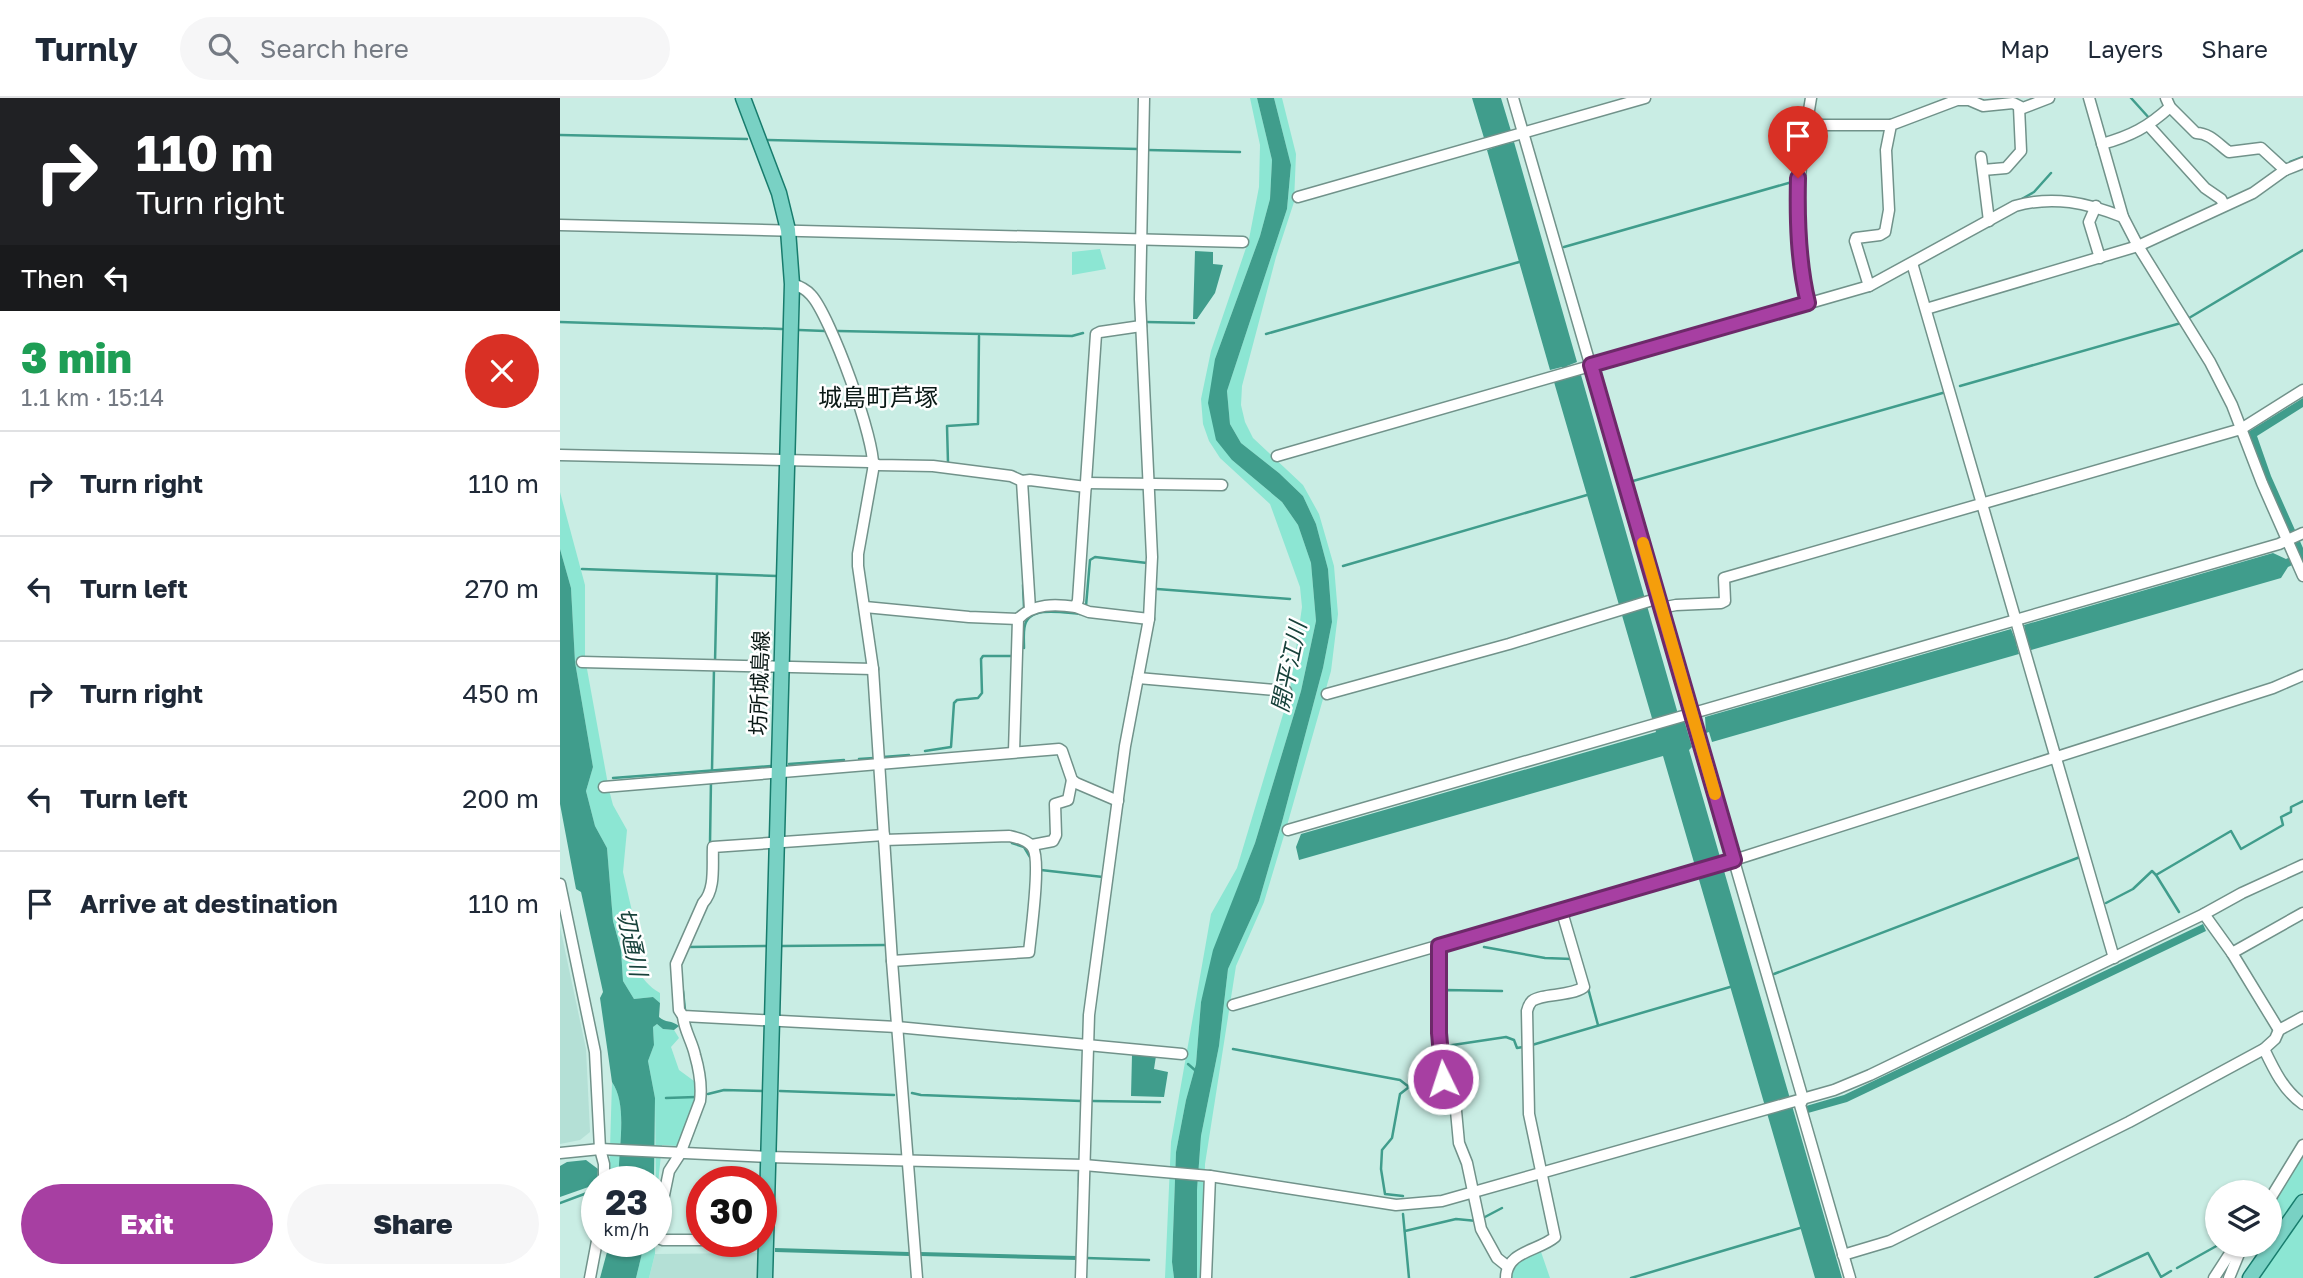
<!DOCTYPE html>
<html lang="en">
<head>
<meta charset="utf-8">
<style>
	:root { --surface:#fff; --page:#f6f6f7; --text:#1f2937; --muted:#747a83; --line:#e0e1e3; --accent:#a73fa2 }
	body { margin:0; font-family:"Golos Text","Noto Sans JP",sans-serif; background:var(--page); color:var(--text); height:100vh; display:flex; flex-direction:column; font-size:26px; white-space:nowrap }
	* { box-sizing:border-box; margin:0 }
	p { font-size:23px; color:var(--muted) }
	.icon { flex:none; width:38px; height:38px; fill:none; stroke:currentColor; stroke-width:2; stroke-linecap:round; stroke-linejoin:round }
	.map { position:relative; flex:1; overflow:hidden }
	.side { display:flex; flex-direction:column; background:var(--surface); width:560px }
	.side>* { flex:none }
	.hud { background:#202124; color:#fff; overflow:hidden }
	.fabs { position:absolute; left:1645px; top:1082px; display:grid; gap:14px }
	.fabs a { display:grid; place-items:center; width:77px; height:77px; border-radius:50%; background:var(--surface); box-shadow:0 2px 5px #0004; font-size:35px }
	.speed { position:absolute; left:21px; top:1068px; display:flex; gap:14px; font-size:35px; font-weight:700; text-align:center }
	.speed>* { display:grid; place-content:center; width:91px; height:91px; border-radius:50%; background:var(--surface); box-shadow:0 2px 5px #0004; line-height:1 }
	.speed small { font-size:18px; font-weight:400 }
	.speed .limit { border:10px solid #d22; background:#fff; color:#111 }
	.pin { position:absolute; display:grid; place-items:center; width:60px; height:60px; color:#fff; margin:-72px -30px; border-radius:50% 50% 50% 0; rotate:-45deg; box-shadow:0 0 7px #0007 }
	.pin .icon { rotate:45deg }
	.me { position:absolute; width:77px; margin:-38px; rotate:356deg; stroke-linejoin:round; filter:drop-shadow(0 0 5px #0008) }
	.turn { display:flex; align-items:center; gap:24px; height:147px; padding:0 21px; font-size:32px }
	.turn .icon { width:91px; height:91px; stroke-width:2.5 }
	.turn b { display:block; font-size:49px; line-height:60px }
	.then { display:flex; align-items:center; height:66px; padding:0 21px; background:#0003; gap:14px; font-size:26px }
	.round { display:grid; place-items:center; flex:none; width:74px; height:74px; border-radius:37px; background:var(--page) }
	.head { display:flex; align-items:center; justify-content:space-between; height:119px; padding:0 21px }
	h1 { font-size:42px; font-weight:800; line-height:52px; color:#1e9e55 }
	.primary-button { display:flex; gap:14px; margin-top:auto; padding:14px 21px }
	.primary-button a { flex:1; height:80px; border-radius:42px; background:var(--accent); color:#fff; font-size:28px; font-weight:800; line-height:80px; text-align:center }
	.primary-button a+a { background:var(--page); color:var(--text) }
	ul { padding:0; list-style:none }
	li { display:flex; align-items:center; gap:21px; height:105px; padding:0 21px; border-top:2px solid var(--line) }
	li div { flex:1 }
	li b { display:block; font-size:26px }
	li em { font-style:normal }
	header { display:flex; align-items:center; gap:42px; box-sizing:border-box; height:98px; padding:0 35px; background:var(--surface); border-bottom:2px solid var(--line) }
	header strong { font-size:33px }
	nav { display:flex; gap:38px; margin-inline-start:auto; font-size:24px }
	.search { width:490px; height:63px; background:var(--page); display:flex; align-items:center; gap:18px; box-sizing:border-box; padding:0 24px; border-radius:38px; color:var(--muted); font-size:26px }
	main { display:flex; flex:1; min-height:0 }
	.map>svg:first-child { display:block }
	.built { fill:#b4e0d6 }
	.green { fill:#8ce6d3 }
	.water { fill:#409d8c }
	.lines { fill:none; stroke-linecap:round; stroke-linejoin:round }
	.stream { stroke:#409d8c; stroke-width:2.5 }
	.minor-casing { stroke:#71928a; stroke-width:13 }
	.major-casing { stroke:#187c6d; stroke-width:17 }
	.minor { stroke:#fff; stroke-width:10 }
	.major { stroke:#79d1c4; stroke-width:14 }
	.route-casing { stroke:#6d2969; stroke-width:18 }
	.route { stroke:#a73fa2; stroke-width:12 }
	.slow { stroke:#f59e0b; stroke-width:12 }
	.labels { text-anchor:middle; stroke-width:5; stroke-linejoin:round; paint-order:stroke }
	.street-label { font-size:21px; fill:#0a1815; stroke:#fff }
	.water-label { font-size:23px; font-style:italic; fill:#18423b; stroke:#fff }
	.quarter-label { font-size:24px; fill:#0a1815; stroke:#fff }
</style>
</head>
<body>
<header>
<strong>Turnly</strong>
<div class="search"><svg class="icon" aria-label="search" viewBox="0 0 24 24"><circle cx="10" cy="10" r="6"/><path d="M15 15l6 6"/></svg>Search here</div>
<nav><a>Map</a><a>Layers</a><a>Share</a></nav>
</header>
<main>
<section class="side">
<div class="hud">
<div class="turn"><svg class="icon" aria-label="right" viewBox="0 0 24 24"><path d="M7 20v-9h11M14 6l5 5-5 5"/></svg><div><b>110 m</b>Turn right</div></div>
<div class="then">Then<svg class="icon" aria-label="left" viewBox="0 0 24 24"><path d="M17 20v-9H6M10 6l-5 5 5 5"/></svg></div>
</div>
<div class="head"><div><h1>3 min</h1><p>1.1 km · 15:14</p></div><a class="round" style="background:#d93025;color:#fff"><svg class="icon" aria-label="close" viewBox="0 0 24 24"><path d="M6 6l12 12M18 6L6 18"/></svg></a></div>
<ul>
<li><svg class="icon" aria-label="right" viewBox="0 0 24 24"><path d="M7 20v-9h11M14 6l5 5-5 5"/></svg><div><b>Turn right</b></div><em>110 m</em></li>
<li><svg class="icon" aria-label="left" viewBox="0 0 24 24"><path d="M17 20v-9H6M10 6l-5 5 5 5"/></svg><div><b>Turn left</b></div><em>270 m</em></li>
<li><svg class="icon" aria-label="right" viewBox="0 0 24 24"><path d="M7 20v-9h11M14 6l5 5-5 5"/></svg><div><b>Turn right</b></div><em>450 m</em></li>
<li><svg class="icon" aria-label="left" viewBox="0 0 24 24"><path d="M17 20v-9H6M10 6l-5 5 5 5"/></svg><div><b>Turn left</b></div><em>200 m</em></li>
<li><svg class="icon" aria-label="arrive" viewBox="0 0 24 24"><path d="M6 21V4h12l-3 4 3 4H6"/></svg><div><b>Arrive at destination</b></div><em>110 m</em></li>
</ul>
<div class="primary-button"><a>Exit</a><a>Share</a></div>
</section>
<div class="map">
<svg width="1743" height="1180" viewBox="0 0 1743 1180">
	<rect width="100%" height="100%" fill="#c9ede4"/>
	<g class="built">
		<polygon points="0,829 26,951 30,1034 20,1042 0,1046"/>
		<polygon points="197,1155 197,1180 89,1180 95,1156"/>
	</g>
	<g class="green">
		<polygon points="690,0 697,0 712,62 710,101 700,138 655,261 672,362 722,404 738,427 751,465 756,523 741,593 695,745 675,797 641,904 636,966 626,1002 616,1054 612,1164 614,1180 605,1180 611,1044 651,816 677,770 730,593 742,509 740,489 710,406 660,360 649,343 643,326 641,301 651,253 689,141 699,89 700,47"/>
		<polygon points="714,0 722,0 736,56 734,104 716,159 682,288 681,307 685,324 693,340 743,387 759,416 774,468 778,516 771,573 726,731 704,804 676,868 645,1066 643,1180 637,1180 637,1092 641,1038 659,948 668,871 699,803 722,724 763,570 772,524 768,471 756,426 743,398 719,375 681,345 670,326 667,293 727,111 731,67"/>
		<polygon points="540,151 546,171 512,177 512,154"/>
		<path d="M 0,394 L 25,487 L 25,560 L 49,692 L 53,707 L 67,732 L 63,774 L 74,822 L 66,836 C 72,859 78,883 100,895 L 100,905 L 93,899 L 74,901 L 63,883 L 61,852 L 53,823 L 47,750 L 35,728 L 26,693 L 33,669 L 15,564 L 11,490 L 0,451 Z"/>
		<polygon points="97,926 103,931 114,932 119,940 111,949 119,972 134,983 136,1005 117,1048 102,1047 96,1105 95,1000 88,963 94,947 93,929"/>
		<path d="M 52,984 C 69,1009 57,1054 59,1083 L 49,1083 Z"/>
		<polygon points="1743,1056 1743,1093 1710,1143 1710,1110"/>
		<polygon points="1743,1115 1743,1180 1699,1180"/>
		<polygon points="85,1143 95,1143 95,1156 89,1180 76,1180"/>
		<path d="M 980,1151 L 990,1180 L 951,1180 C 955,1161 964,1159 980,1151 Z"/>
	</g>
	<g class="water">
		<polygon points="697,0 714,0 731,67 727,111 667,293 670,326 681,345 719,375 743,398 756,426 768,471 772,524 763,570 722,724 699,803 668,871 659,948 641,1038 637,1092 637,1180 614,1180 612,1164 616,1054 626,1002 636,966 641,904 653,852 695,745 741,593 756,523 751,465 738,427 722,404 672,362 656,342 648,305 655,261 700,138 710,101 712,62"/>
		<polygon points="912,0 941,0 951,33 942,36 945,46 954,44 1017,264 1007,268 1010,279 1021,277 1120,623 1124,622 1132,649 1129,652 1282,1180 1255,1180 1103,658 739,762 736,749 741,736 1096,634 994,284 1006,281 1002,269 990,272 927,52 938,48 935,38 924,40"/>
		<polygon points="635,153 653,154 653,166 663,167 655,195 637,221 633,221"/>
		<polygon points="1743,300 1743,309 1697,338 1711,378 1743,450 1743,467 1741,463 1728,469 1721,480 1471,552 1467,542 1456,545 1459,556 1152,644 1149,634 1146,635 1145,619 1451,531 1455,541 1466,537 1464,527 1713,455 1726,461 1737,456 1704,381 1688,334"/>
		<path d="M 0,451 L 11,490 L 15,564 L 33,669 L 26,693 L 35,728 L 47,750 L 53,823 L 61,852 L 63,883 L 74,901 L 93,899 L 100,905 L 99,919 C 105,925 112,922 119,928 L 114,932 L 103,931 L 97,926 L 93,929 L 94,947 L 88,963 L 95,1000 L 94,1083 L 59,1083 C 57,1054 69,1009 52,984 L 40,900 L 43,894 L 21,794 L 16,791 L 0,706 Z"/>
		<polygon points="1643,826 1646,833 1287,1004 1248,1015 1246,1008 1284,997"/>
		<polygon points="572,957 596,958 594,971 608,974 604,999 571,998"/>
		<polygon points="26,1062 38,1071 37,1086 0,1099 0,1068 7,1064"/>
		<polygon points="50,1143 85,1143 76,1180 40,1180"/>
		<polygon points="215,1150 349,1154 349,1158 215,1154"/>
		<polygon points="360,1154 518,1158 517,1162 360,1158"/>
	</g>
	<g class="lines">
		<g class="stream">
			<polyline points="1571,0 1590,21"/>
			<polyline points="0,37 187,41"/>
			<polyline points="208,42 578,51"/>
			<polyline points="587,52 680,54"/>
			<polyline points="1730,64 1743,59"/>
			<polyline points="1460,102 1474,94 1491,75"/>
			<polyline points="1004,149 1232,84"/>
			<polyline points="1629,220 1743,152"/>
			<polyline points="0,224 222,231"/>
			<polyline points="586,224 634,225"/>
			<polyline points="239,232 265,233"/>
			<polyline points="278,233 512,238 523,235"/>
			<polyline points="706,236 959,164"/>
			<polyline points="1400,288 1621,225"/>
			<polyline points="388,365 387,328 418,326 419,238"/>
			<polyline points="1073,383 1386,294"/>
			<polyline points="783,468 1027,397"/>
			<polyline points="22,471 217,478"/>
			<polyline points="463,487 464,509"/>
			<polyline points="597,491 730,501"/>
			<polyline points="526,508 530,462 535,459 587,465"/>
			<path d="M 464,550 C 464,543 463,534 465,527 C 470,507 505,515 520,516"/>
			<polyline points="155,564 157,476"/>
			<polyline points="365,653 391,649 394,605 397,602 418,600 422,595 421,561 423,558 452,558"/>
			<polyline points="323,659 349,657"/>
			<polyline points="299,661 314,660"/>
			<polyline points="229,666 284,662"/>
			<polyline points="152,672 154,570"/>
			<polyline points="53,680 211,668"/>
			<polyline points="150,745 151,682"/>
			<polyline points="452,745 464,749 470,759"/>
			<polyline points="481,772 543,779"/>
			<polyline points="1546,805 1573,791 1592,773 1596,777"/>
			<polyline points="1619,814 1596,777 1671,733 1681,751 1723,727 1721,719 1731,714 1731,709 1743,703"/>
			<polyline points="222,848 326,847"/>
			<polyline points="128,849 207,848"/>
			<polyline points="924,849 985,860 1012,861"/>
			<polyline points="1214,876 1520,759"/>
			<polyline points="1028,890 1038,927"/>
			<polyline points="123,893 125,912"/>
			<polyline points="886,925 885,892 942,893"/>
			<polyline points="886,938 887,966"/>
			<polyline points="972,947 1170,889"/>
			<polyline points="886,948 946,939 954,942 957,950 963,949"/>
			<polyline points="673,951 840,982 849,989"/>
			<polyline points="628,966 636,973"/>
			<polyline points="220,993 334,997"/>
			<polyline points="352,995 361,997 521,1003"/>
			<polyline points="148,996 164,992 203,993"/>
			<polyline points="106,1000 136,999"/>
			<polyline points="533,1003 600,1004"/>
			<polyline points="519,1089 519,1075"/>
			<polyline points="843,1098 825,1096 821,1071 822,1052 832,1040 840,996 849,989 884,991"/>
			<polyline points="0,1105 27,1095"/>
			<polyline points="843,1116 849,1180"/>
			<polyline points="923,1120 942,1110"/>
			<polyline points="845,1133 896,1121 917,1123"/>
			<polyline points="526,1160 589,1162"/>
			<polyline points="1617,1170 1660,1146"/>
			<polyline points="1071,1180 1240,1130"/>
			<polyline points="1535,1180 1588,1155 1601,1179 1611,1173"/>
		</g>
		<g class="minor-casing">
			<g id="minor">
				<polyline points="953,0 1243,1001 1240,1007 1290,1180"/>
				<polyline points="1529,0 1563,119 1578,148 1650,264 1672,307 1702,385 1743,478"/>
				<path d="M 1606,0 L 1610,9 L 1636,35 C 1650,35 1658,46 1669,54 L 1701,50 L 1725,72"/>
				<polyline points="1246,27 1331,27"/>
				<polyline points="1589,28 1645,90 1661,101 1664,107"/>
				<path d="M 1542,46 C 1571,38 1588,29 1610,9"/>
				<polyline points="1421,59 1429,123"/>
				<polyline points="1423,72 1446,70 1461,53 1459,9"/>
				<polyline points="738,99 1085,0"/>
				<polyline points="1536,108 1529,124 1540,160"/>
				<polyline points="0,127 683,144"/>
				<polyline points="1352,165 1554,860"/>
				<path d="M 232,186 C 239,188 246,191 251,197 C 270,217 317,345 313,372 L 298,456 L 298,468 L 313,571 L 332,863 L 357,1180"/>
				<polyline points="1309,188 1295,143 1296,140 1320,137 1325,134 1329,112 1326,52 1331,27 1397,2 1409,2 1423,8 1453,5 1463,10 1489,0"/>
				<path d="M 1248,205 C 1230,134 1239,71 1251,0"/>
				<polyline points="1366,211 1578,148 1693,95 1725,72 1743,65"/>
				<polyline points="0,357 309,364 318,367 373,368 451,378 462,383 470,382 526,389"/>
				<path d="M 717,358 L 1309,188 L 1455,108 C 1494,97 1527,105 1563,119"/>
				<polyline points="462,383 470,511"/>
				<polyline points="527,385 662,387"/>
				<polyline points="305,509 409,519 458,521"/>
				<polyline points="516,509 529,514 589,521"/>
				<polyline points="1101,510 1116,507 1161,505 1165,503 1164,480 1681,331 1743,292"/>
				<polyline points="22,564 313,571"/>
				<polyline points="578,580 726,593"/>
				<polyline points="767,596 949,546 1099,500"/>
				<path d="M 454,654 L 458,521 C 473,505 496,506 516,509 L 518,502 L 536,236 L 540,234 L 581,228"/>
				<polyline points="44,689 499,651 502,653 512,682 516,685 558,703"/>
				<polyline points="728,732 1719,446 1743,435"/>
				<path d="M 324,737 L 153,749 C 152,767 156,791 143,805 L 116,866 L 119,912 L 123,918 L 337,929 L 622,956"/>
				<path d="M 324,742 L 449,738 C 458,740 468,742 473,750 C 481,763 471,834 469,854 L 332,863"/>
				<polyline points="472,747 493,743 496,737 495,706 508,702 512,682"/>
				<polyline points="0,786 35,954 40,1051 44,1066 44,1083"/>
				<polyline points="1644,816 1672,855 1719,932"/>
				<polyline points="879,848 879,935 883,981 895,1002 899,1045 907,1065 921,1131 937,1160 947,1168"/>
				<polyline points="1672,855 1743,815"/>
				<polyline points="673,907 1174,762 1713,590 1743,577"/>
				<path d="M 1704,951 C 1714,972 1724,993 1743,1006"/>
				<polyline points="0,1055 40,1051 207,1059 524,1067 650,1078 836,1107 882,1103 1274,992 1310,977 1644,816 1682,795 1743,767"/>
				<polyline points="1710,1101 1743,1047"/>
				<path d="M 96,1136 L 109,1073 L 120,1056 L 140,1003 C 142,988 139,971 135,957 C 132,943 124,932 123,918"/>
				<polyline points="96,1139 103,1142 142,1142"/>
				<polyline points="160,1143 205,1144"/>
				<polyline points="1283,1157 1330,1143 1569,1024 1704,951 1715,941 1719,932 1743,919"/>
				<polyline points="30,1180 37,1143"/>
				<polyline points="521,1180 529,917 565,648 589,521 592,459 580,201 584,0"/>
				<polyline points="646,1180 650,1078"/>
				<path d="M 946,1180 C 946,1153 979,1153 995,1139 L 969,1016 L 967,913 C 968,909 969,906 972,903 C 983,895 1009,899 1024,889 L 1002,814"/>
				<polyline points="1654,1180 1676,1146"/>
				<polyline points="1669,1180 1683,1146"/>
			</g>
		</g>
		<g class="major-casing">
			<g id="major">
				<polyline points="183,0 219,95 228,132 232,186 205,1180"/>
				<polyline points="1690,1180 1743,1104"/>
			</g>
		</g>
		<use href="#minor" class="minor"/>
		<use href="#major" class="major"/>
	</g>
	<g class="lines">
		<g class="route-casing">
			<path id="route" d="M 883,981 L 879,935 L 879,848 L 1174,762 L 1031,267 L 1248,205 C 1238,164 1237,122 1238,80"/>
		</g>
		<use href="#route" class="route"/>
		<polyline class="slow" points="1083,445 1155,696"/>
	</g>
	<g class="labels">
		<g class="street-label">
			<text transform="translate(200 585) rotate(-88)" y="7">坊所城島線</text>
		</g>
		<g class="water-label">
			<text transform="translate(729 569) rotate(-78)" y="8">開平江川</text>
			<text transform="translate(72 844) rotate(78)" y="8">切通川</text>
		</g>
		<g class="quarter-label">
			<text x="318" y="308">城島町芦塚</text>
		</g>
	</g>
</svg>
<div class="fabs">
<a><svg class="icon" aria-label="layers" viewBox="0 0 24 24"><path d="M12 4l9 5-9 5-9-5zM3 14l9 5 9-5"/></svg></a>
</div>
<div class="speed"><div>23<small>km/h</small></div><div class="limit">30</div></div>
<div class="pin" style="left:1238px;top:80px;background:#d93025"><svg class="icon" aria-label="arrive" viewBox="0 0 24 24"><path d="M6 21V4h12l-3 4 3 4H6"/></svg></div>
<svg class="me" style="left:883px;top:981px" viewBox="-20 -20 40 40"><circle r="17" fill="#a73fa2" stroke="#fff" stroke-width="3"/><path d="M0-11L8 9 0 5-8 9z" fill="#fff"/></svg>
</div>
</main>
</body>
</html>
